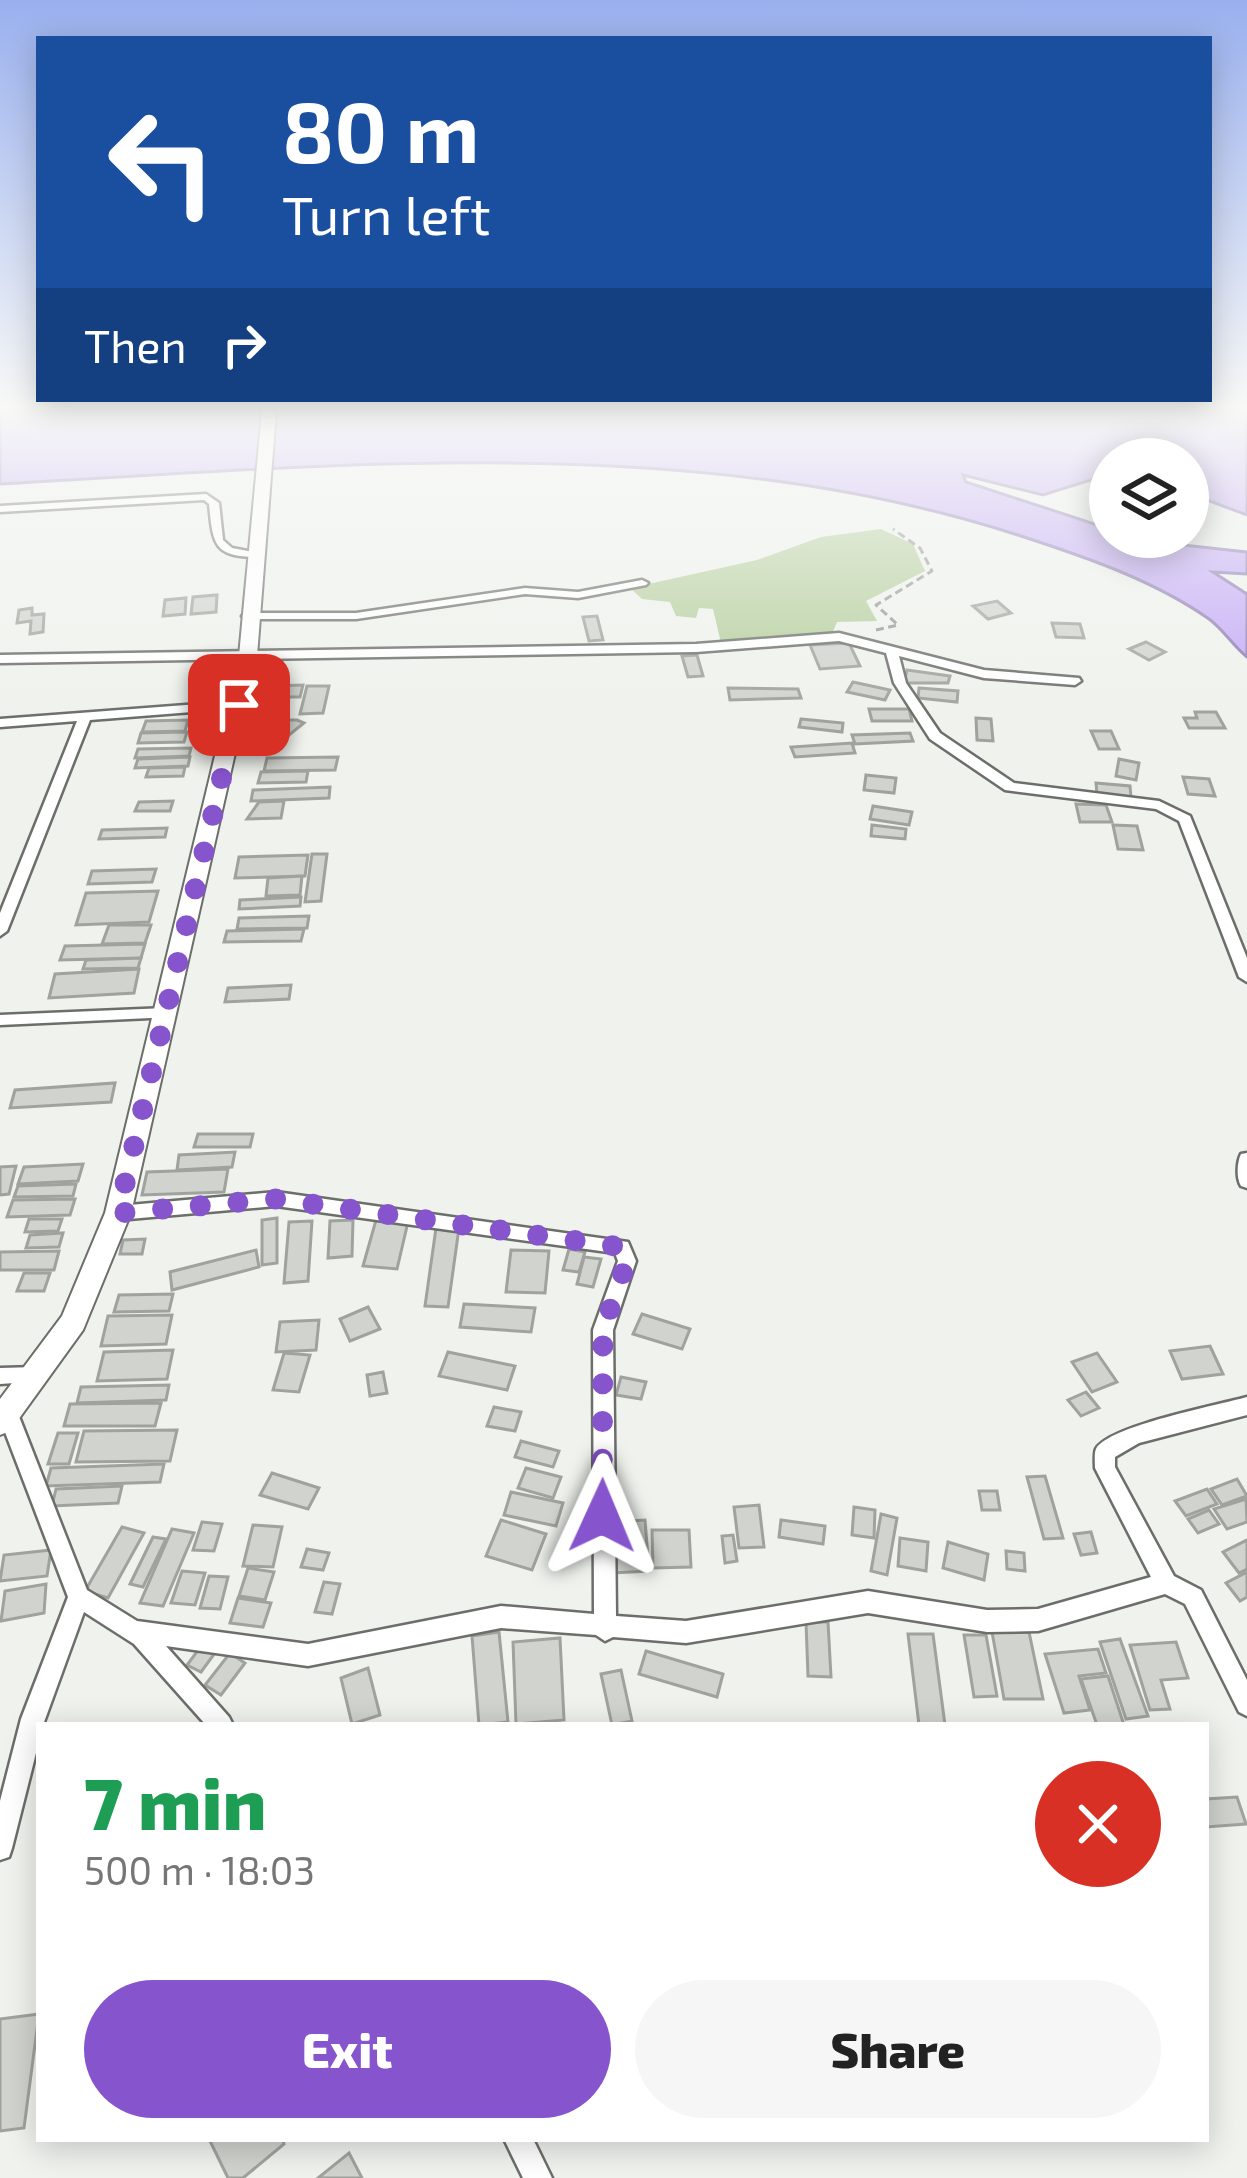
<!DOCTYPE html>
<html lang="en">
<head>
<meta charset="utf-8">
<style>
	:root { --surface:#fff; --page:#f6f6f6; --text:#222; --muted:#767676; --accent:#8654cd }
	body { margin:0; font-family:"Exo 2",sans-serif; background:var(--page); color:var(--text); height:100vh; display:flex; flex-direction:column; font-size:45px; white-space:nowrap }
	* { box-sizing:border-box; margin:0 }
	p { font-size:39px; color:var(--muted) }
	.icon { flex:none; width:66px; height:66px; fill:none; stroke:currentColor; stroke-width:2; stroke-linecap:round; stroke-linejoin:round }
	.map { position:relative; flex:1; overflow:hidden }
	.panel { position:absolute; left:36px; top:1722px; width:1173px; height:420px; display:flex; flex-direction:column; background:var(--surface); border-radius:0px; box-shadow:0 6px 30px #0003 }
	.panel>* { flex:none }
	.banner { position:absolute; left:36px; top:36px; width:1176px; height:366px; border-radius:0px; box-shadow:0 6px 30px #0003; background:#1a4fa0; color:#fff; overflow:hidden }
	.tools { position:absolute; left:1089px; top:438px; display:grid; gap:24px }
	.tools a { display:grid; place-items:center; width:120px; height:120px; border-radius:50%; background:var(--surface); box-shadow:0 6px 30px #0003; font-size:60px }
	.pin { position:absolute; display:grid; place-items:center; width:102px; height:102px; color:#fff; margin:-51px; border-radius:24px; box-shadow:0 6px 18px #0006 }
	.me { position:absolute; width:132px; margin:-66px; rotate:1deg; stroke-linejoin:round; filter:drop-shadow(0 0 9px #0008) }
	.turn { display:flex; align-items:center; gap:42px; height:252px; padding:0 48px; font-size:54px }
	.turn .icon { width:156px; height:156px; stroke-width:2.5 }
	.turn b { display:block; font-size:84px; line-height:102px }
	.then { display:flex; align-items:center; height:114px; padding:0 48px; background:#0003; gap:24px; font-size:45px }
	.round { display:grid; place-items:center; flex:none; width:126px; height:126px; border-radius:63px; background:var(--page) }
	.head { display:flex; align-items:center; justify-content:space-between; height:204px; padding:0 48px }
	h1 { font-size:72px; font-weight:800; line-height:90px; color:#1e9e55 }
	.primary-button { display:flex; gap:24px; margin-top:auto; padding:24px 48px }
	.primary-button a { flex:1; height:138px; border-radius:72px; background:var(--accent); color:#fff; font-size:48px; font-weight:800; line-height:138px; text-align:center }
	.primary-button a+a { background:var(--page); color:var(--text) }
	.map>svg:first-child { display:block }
	.green { fill:#b4ce9b }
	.water { fill:#c3a9f7; stroke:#8e7cb2; stroke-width:3 }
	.building { fill:#d0d3ce; stroke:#a0a29d; stroke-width:3 }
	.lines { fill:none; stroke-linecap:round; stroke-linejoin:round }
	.street-casing { stroke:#6b6e69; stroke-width:5 }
	.secondary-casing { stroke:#6b6e69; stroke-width:4 }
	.path { stroke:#949692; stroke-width:3; stroke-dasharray:8 4.5; stroke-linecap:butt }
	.street { fill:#fff; fill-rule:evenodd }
	.secondary { fill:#fff; fill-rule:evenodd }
	.route { stroke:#8654cd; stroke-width:21; stroke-dasharray:0 37.8 }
</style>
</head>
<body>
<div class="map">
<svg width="1247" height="2178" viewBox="0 0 1247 2178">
	<rect width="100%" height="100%" fill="#eff2ed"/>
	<polygon class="green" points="881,529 913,544 925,571 866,601 877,621 837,622 832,634 722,647 713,609 699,608 696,618 676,616 670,602 642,599 630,588 757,560 821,537"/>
	<path class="water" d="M 0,412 L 1247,412 L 1247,515 L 1188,493 L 1188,459 L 1110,459 L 1110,474 L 1043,495 L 963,475 L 966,482 L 1110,529 L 1110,537 L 1247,552 L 1247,574 L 1213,572 L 1247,594 L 1247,657 C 1233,646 1223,629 1209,619 C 1155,581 1088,558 1027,538 C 698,429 339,465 0,484 Z"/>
	<g class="building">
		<polygon points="217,595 216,612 191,614 193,597"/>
		<polygon points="186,598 185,614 163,616 165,600"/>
		<polygon points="997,601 1011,613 988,619 973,606"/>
		<polygon points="32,608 32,615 44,614 43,632 30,634 31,621 17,623 19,610"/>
		<polygon points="597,616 603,640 589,641 583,617"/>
		<polygon points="1052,623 1080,624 1084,638 1056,637"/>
		<polygon points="1146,642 1165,652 1149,660 1129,649"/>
		<polygon points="849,643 860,666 820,669 810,645"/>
		<polygon points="697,655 703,676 688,677 682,656"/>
		<polygon points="907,670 950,676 948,683 904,683"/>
		<polygon points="853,682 890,690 885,700 847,692"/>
		<polygon points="303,685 300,697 269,697 272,686"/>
		<polygon points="307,686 329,686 323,713 300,714"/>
		<polygon points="728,688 798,689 801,698 730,700"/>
		<polygon points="919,688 958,691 957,702 918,698"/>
		<polygon points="869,709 909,709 912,721 872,721"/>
		<polygon points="1195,712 1216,712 1225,728 1189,728 1184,718 1197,718"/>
		<polygon points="976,718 991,719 993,741 977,740"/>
		<polygon points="801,719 843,723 842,732 799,727"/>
		<polygon points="188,720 185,731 142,732 146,721"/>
		<polygon points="269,720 297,720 304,723 289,735 266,735"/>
		<polygon points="1091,731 1111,731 1119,749 1099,749"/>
		<polygon points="187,732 184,742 138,743 141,733"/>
		<polygon points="910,733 913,741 855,744 852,735"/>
		<polygon points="852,743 855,753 795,757 791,747"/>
		<polygon points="191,748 189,756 135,758 138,749"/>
		<polygon points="190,757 188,766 135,768 138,759"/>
		<polygon points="338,757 335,770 264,771 267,758"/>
		<polygon points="1119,759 1139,763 1136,780 1116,776"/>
		<polygon points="185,767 183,776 146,777 149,768"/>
		<polygon points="308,771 306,782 258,783 261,772"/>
		<polygon points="866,775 896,778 894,793 864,790"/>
		<polygon points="1183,777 1209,779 1215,796 1188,794"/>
		<polygon points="1096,783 1130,786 1131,797 1097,794"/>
		<polygon points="330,787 329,798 251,801 253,790"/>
		<polygon points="173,801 170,811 135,811 139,802"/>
		<polygon points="284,801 281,818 247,819 259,802"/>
		<polygon points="1076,804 1106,805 1112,822 1080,822"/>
		<polygon points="873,806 912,812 909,825 870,819"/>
		<polygon points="872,825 906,829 905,839 871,836"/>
		<polygon points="1113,825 1137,826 1143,850 1118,849"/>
		<polygon points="167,828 165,837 99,839 102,830"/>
		<polygon points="312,854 327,854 321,901 305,902"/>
		<polygon points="308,855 305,876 235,878 239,857"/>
		<polygon points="156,869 152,882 88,884 92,871"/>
		<polygon points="302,876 300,895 266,896 268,878"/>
		<polygon points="158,891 149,922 76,925 86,893"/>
		<polygon points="301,897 300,906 239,909 240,900"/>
		<polygon points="309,916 307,928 237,929 239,918"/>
		<polygon points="109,925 151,925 145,943 102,944"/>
		<polygon points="304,929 301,941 224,942 227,931"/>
		<polygon points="145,944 141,958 60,960 65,946"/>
		<polygon points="141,958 138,968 83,969 86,960"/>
		<polygon points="139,969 134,993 49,998 55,974"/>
		<polygon points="291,985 289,999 225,1002 228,988"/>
		<polygon points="115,1083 111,1102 10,1108 15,1090"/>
		<polygon points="198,1134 253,1134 250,1147 194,1147"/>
		<polygon points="235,1152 232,1167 177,1170 179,1155"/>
		<polygon points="83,1164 78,1181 18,1184 24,1167"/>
		<polygon points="16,1166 9,1194 0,1195 0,1167"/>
		<polygon points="228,1169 224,1192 142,1195 147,1172"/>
		<polygon points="76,1184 73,1196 14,1197 18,1186"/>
		<polygon points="75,1199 70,1215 7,1217 13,1200"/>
		<polygon points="277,1218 277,1263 262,1265 262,1220"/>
		<polygon points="29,1219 62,1219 58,1231 25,1232"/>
		<polygon points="353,1220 352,1256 328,1258 330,1221"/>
		<polygon points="376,1220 408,1222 397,1269 363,1266"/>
		<polygon points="312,1221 308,1281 284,1283 289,1222"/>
		<polygon points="436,1228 459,1228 448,1307 425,1306"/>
		<polygon points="63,1233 59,1247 26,1248 30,1235"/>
		<polygon points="145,1239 142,1254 120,1254 123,1240"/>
		<polygon points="569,1249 585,1252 579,1272 563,1270"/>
		<polygon points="256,1250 259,1267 172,1290 170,1272"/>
		<polygon points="511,1250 549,1251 545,1293 506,1292"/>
		<polygon points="59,1251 54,1270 0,1270 0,1252"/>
		<polygon points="584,1257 601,1259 593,1287 577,1284"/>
		<polygon points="24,1273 50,1273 44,1291 17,1291"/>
		<polygon points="173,1294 169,1311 114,1312 119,1295"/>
		<polygon points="464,1304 535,1308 531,1332 460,1327"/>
		<polygon points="368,1307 380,1329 350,1341 340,1319"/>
		<polygon points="642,1314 690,1329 682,1349 633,1334"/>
		<polygon points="172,1315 166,1344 101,1346 108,1316"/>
		<polygon points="319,1320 316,1350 276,1352 280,1322"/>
		<polygon points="1210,1346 1223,1374 1182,1379 1170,1351"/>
		<polygon points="173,1350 167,1379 97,1381 104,1352"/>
		<polygon points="448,1352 515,1366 507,1390 439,1376"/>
		<polygon points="284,1353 310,1355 299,1392 273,1390"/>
		<polygon points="1097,1353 1117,1382 1092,1392 1072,1362"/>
		<polygon points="383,1372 387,1393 370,1396 367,1375"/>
		<polygon points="621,1377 646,1382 641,1399 616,1395"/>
		<polygon points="169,1385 166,1400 77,1403 81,1387"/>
		<polygon points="1086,1392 1099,1408 1081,1416 1068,1400"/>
		<polygon points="161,1403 155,1426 64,1426 70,1404"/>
		<polygon points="494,1407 521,1412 515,1431 487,1426"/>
		<polygon points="177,1430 170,1461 76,1462 84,1431"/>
		<polygon points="58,1433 78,1433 69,1464 48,1464"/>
		<polygon points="521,1441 559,1451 553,1467 515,1457"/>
		<polygon points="164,1464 160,1482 46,1486 51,1468"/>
		<polygon points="526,1468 561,1477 553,1498 518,1488"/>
		<polygon points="272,1473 319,1488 308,1509 260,1495"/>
		<polygon points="1045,1476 1063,1538 1044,1539 1027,1477"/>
		<polygon points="1237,1479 1247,1496 1222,1505 1211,1489"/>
		<polygon points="122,1486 118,1503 52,1506 56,1489"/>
		<polygon points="1207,1489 1217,1504 1186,1516 1175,1501"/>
		<polygon points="979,1491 997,1491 1000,1510 982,1510"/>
		<polygon points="511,1492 563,1503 556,1526 504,1515"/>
		<polygon points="1246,1499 1247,1522 1227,1529 1214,1509"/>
		<polygon points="759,1505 764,1547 739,1548 734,1507"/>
		<polygon points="854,1507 875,1510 874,1538 852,1535"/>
		<polygon points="1209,1510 1219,1524 1198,1533 1188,1519"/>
		<polygon points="881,1514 897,1518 887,1575 871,1571"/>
		<polygon points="501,1520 546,1534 532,1570 486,1556"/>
		<polygon points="645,1520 649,1571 612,1573 610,1522"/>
		<polygon points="781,1520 825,1526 823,1544 779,1537"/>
		<polygon points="202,1522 222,1524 214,1551 193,1550"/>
		<polygon points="253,1525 282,1527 273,1567 243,1566"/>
		<polygon points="122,1527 144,1533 108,1598 85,1591"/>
		<polygon points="172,1529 194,1533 163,1606 140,1603"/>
		<polygon points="652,1530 689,1530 691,1567 653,1568"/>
		<polygon points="1091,1532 1097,1553 1081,1555 1074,1534"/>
		<polygon points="733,1535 737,1561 725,1563 722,1536"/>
		<polygon points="153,1537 166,1539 143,1587 130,1584"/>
		<polygon points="900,1538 928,1542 926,1571 898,1566"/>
		<polygon points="1247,1540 1247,1569 1239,1573 1223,1552"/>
		<polygon points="948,1542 988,1554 984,1580 943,1568"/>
		<polygon points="307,1549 329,1553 323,1570 301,1567"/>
		<polygon points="51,1550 47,1576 0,1581 4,1555"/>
		<polygon points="1006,1551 1024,1553 1025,1571 1007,1569"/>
		<polygon points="248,1568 274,1572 265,1600 239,1596"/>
		<polygon points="182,1571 205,1573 195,1605 171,1603"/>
		<polygon points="1247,1572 1247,1597 1240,1601 1226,1583"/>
		<polygon points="209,1576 228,1577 220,1609 200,1608"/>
		<polygon points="324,1582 340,1584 332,1614 315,1612"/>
		<polygon points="46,1584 44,1613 1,1621 5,1591"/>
		<polygon points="238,1598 271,1603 263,1627 230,1623"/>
		<polygon points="806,1622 828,1622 831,1677 808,1676"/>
		<polygon points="499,1632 508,1722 479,1725 472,1636"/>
		<polygon points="992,1632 1029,1632 1043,1699 1004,1699"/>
		<polygon points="908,1634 933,1634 945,1725 919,1725"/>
		<polygon points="964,1635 986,1635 997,1696 974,1697"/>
		<polygon points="560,1638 564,1720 516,1724 513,1642"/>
		<polygon points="1120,1639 1148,1716 1126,1719 1100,1642"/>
		<polygon points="1176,1642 1188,1678 1161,1680 1170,1709 1150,1710 1130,1645"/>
		<polygon points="202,1645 215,1653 201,1672 187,1665"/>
		<polygon points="1098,1649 1106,1673 1079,1676 1090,1710 1064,1713 1045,1654"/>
		<polygon points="646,1651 723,1674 717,1697 639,1674"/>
		<polygon points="230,1653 245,1663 221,1695 205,1685"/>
		<polygon points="368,1668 380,1715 352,1724 341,1678"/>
		<polygon points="621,1670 632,1721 612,1725 601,1674"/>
		<polygon points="1108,1676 1124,1725 1097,1725 1081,1679"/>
		<polygon points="1237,1797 1246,1824 1206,1827 1206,1799"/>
		<polygon points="39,2014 24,2128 0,2131 0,2019"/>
		<polygon points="209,2139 282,2139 284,2144 243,2178 228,2178"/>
		<polygon points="349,2153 362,2178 318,2178"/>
	</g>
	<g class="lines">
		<g class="street-casing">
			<g id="street">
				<path d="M 206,494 L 219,503 L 223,540 L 232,548 L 258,553 L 258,557 C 213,557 213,544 209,504 L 204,500 L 0,512 L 0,506 Z"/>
				<polygon points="642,580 648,583 646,585 578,598 525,594 356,619 248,619 242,616 248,613 356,613 525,588 578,592"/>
				<polygon points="839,633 984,670 1079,678 1081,681 1075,685 984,678 899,656 906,683 940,733 1014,783 1159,801 1190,816 1247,958 1247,982 1239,977 1179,821 1156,809 1005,790 930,739 894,683 886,653 839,641 696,652 0,663 0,655 696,644"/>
				<polygon points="239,701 245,705 243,708 90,720 7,931 0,936 0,913 77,721 0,727 0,719"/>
				<polygon points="166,1008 174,1013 172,1017 0,1025 0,1015"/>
				<path d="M 1247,1153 L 1247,1188 L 1241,1186 C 1236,1178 1237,1162 1241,1154 Z"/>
				<path d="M 276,1192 L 628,1242 L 636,1261 L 613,1330 L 616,1616 L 686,1621 L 868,1591 L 987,1610 L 1038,1609 L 1151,1577 L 1095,1468 C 1095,1464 1094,1453 1096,1449 C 1108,1426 1219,1405 1247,1397 L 1247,1415 L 1139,1443 L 1115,1457 L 1115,1467 L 1174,1576 L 1201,1590 L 1247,1680 L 1247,1716 L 1239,1712 L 1185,1604 L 1165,1594 L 1038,1631 L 987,1632 L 868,1613 L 686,1643 L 613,1637 L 605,1641 L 596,1635 L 501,1628 L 308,1666 L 166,1646 L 229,1717 L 233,1725 L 206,1725 L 134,1644 L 84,1612 L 43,1725 L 39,1725 L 39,1741 L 12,1848 L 9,1857 L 0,1860 L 0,1801 L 21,1719 L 68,1597 L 0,1419 L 1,1408 L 8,1405 L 15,1408 L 18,1414 L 87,1590 L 137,1621 L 308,1644 L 501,1606 L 594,1614 L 593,1330 L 618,1261 L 615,1253 L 276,1206 L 118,1220 L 112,1218 L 109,1213 L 112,1208 L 118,1206 Z"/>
				<polygon points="37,1367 44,1369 47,1375 44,1381 0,1384 0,1368"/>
				<polygon points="504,2139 533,2139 552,2178 523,2178"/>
			</g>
		</g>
		<g class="secondary-casing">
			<polygon id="secondary" points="262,412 276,412 257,656 131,1213 83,1330 10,1431 0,1435 0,1399 62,1316 105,1213 239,656"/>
		</g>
		<polyline class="path" points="876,630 898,625 876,605 932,571 920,548 893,529"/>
		<use href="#street" class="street"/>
		<use href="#secondary" class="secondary"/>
	</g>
	<linearGradient id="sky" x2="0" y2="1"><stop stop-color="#99b0ee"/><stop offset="0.57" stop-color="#f8f9f7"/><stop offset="1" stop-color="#f8f9f7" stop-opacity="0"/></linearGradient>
	<rect width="1247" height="717" fill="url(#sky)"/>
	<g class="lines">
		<polyline class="route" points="239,705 118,1213 276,1199 622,1247 627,1261 603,1330 602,1516"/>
	</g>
</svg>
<div class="tools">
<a><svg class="icon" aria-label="layers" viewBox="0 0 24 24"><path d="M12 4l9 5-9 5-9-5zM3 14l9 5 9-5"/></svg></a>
</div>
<div class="pin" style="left:239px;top:705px;background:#d93025"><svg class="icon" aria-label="arrive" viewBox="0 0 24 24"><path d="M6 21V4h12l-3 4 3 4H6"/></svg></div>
<svg class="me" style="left:602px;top:1516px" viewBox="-20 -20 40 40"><path d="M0-17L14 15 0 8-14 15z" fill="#8654cd" stroke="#fff" stroke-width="4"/></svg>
<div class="banner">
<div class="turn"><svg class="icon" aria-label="left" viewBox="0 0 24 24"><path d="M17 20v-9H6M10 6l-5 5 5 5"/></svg><div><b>80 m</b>Turn left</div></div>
<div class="then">Then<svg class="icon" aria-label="right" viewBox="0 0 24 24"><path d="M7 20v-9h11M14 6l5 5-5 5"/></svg></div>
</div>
<section class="panel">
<div class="head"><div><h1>7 min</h1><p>500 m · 18:03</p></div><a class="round" style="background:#d93025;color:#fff"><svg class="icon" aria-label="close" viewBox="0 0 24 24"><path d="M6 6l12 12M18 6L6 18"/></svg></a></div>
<div class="primary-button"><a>Exit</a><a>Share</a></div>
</section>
</div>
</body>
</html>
